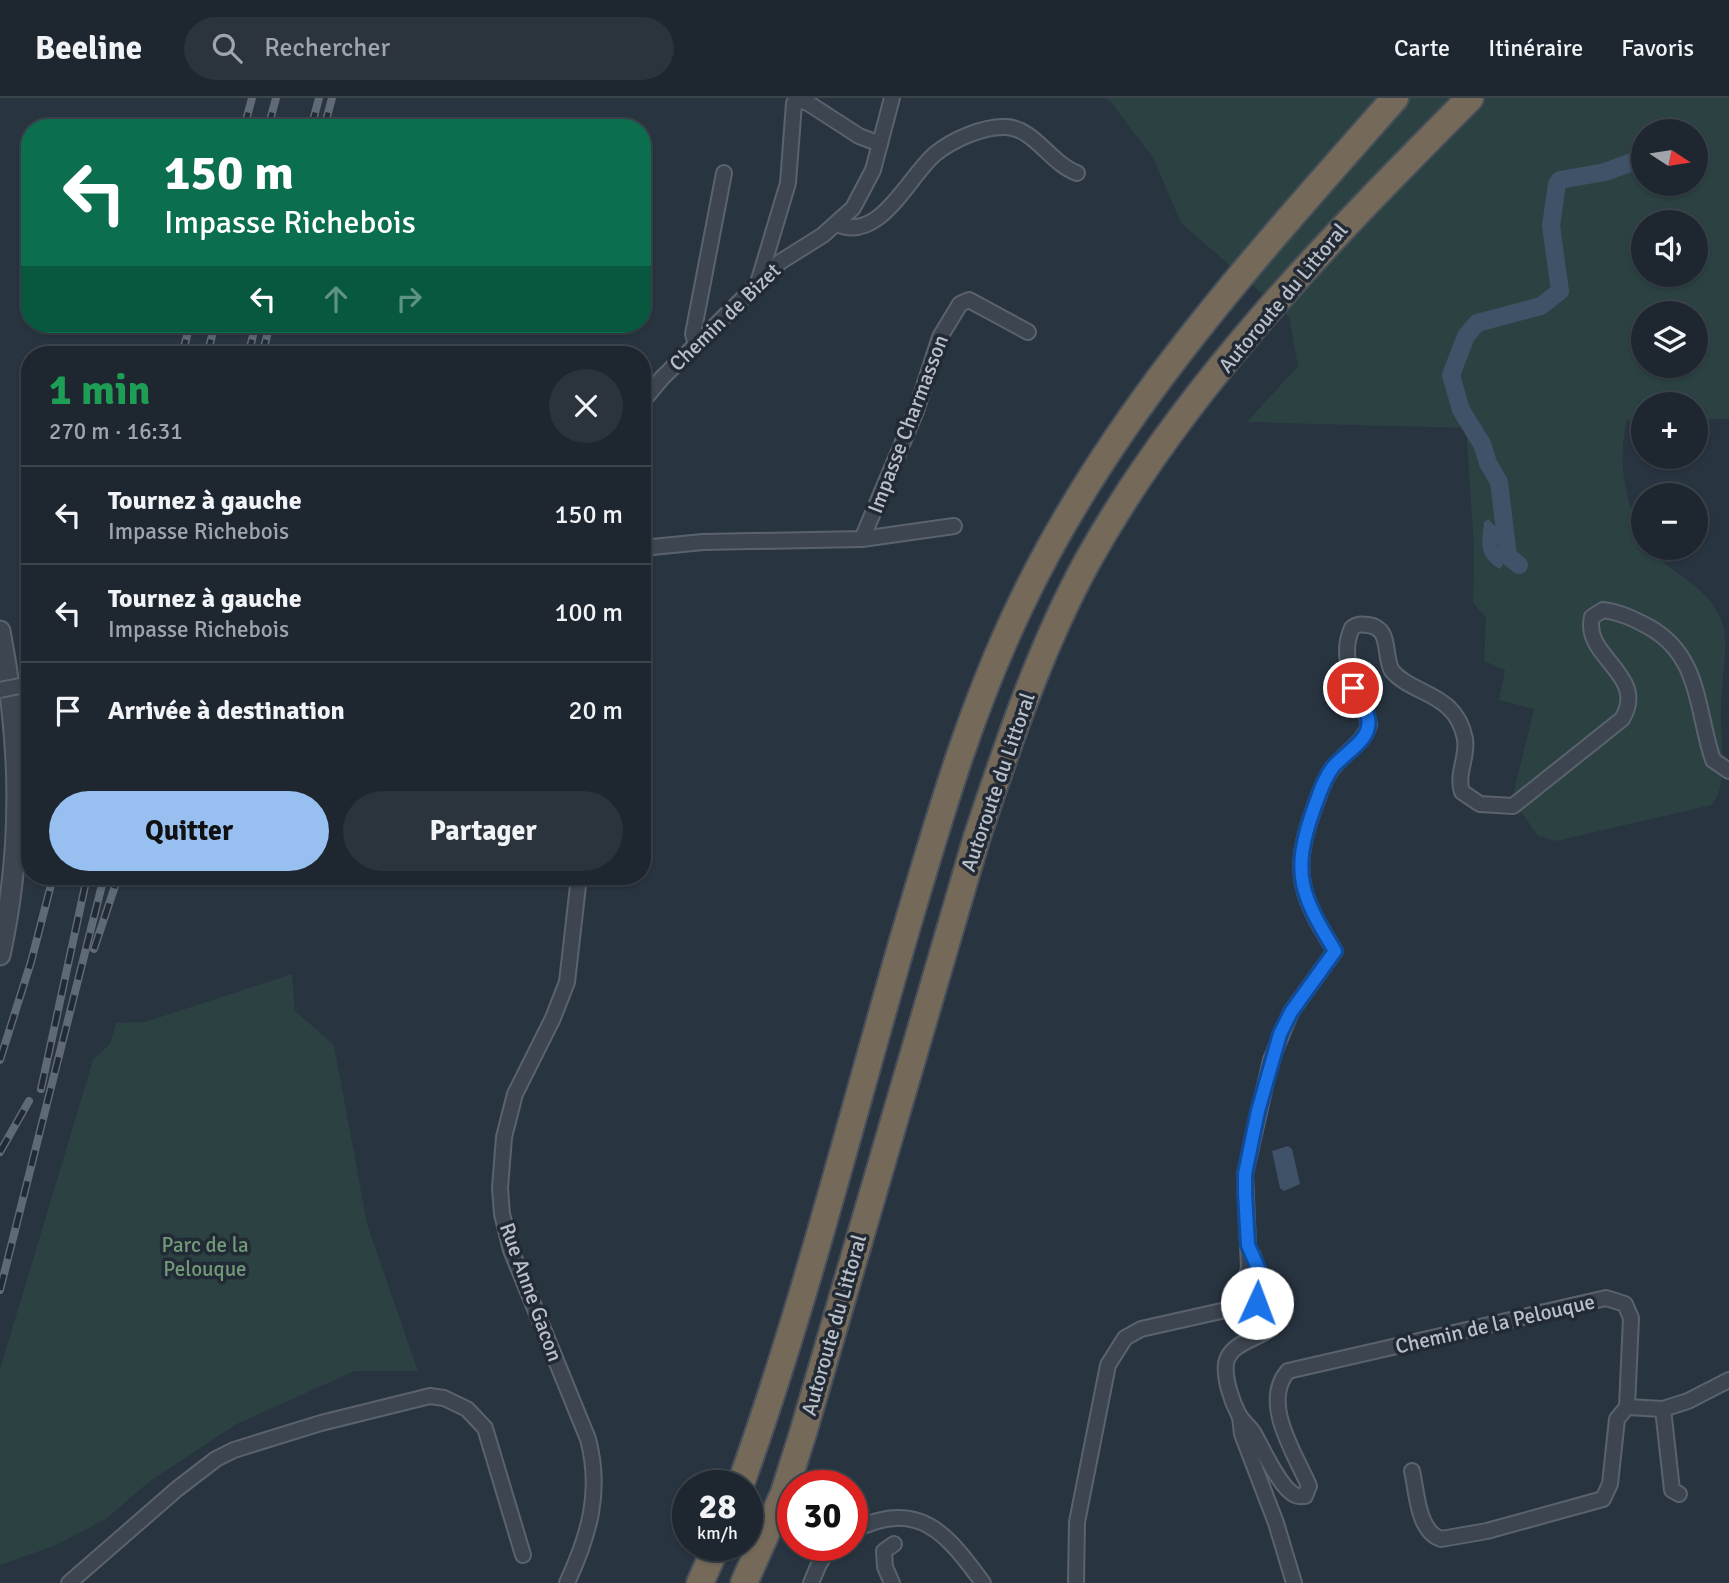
<!DOCTYPE html>
<html lang="fr">
<head>
<meta charset="utf-8">
<style>
	:root { --surface:#1e2730; --page:#2b333c; --text:#f1f3f6; --muted:#a1a5ab; --line:#3c444c; --accent:#97bff0 }
	body { margin:0; font-family:Signika,sans-serif; background:var(--page); color:var(--text); height:100vh; display:flex; flex-direction:column; font-size:26px; white-space:nowrap }
	* { box-sizing:border-box; margin:0 }
	p { font-size:23px; color:var(--muted) }
	.icon { flex:none; width:38px; height:38px; fill:none; stroke:currentColor; stroke-width:2; stroke-linecap:round; stroke-linejoin:round }
	.map { position:relative; flex:1; overflow:hidden }
	.panel { position:absolute; left:21px; top:248px; width:630px; height:539px; display:flex; flex-direction:column; background:var(--surface); border-radius:28px; box-shadow:0 2px 5px #0004,0 0 0 2px var(--line) }
	.panel>* { flex:none }
	.hud { position:absolute; left:21px; top:21px; width:630px; height:214px; border-radius:28px; box-shadow:0 2px 5px #0004,0 0 0 2px var(--line); background:#0b6e4f; color:#fff; overflow:hidden }
	.needle { width:46px; rotate:102deg }
	.buttons { position:absolute; left:1631px; top:21px; display:grid; gap:14px }
	.buttons a { display:grid; place-items:center; width:77px; height:77px; border-radius:50%; background:var(--surface); box-shadow:0 2px 5px #0004,0 0 0 2px var(--line); font-size:35px }
	.speed { position:absolute; left:672px; top:1372px; display:flex; gap:14px; font-size:35px; font-weight:700; text-align:center }
	.speed>* { display:grid; place-content:center; width:91px; height:91px; border-radius:50%; background:var(--surface); box-shadow:0 2px 5px #0004,0 0 0 2px var(--line); line-height:1 }
	.speed small { font-size:18px; font-weight:400 }
	.speed .limit { border:10px solid #d22; background:#fff; color:#111 }
	.pin { position:absolute; display:grid; place-items:center; width:60px; height:60px; color:#fff; margin:-30px; border:4px solid #fff; border-radius:50%; box-shadow:0 2px 7px #0007 }
	.me { position:absolute; width:77px; margin:-38px; rotate:2deg; stroke-linejoin:round; filter:drop-shadow(0 0 5px #0008) }
	.turn { display:flex; align-items:center; gap:24px; height:147px; padding:0 28px; font-size:32px }
	.turn .icon { width:91px; height:91px; stroke-width:2.5 }
	.turn b { display:block; font-size:49px; line-height:60px }
	.lanes { display:flex; align-items:center; height:66px; padding:0 28px; background:#0003; justify-content:center; gap:35px; direction:ltr }
	.lanes .off { opacity:.35 }
	.round { display:grid; place-items:center; flex:none; width:74px; height:74px; border-radius:37px; background:var(--page) }
	.overview { display:flex; align-items:center; justify-content:space-between; height:119px; padding:0 28px }
	h1 { font-size:42px; font-weight:700; line-height:52px; color:#1e9e55 }
	.action { display:flex; gap:14px; margin-top:auto; padding:14px 28px }
	.action a { flex:1; height:80px; border-radius:42px; background:var(--accent); color:#111; font-size:28px; font-weight:700; line-height:80px; text-align:center }
	.action a+a { background:var(--page); color:var(--text) }
	ul { padding:0; list-style:none }
	li { display:flex; align-items:center; gap:21px; height:98px; padding:0 28px; border-top:2px solid var(--line) }
	li div { flex:1 }
	li b { display:block; font-size:26px }
	li em { font-style:normal }
	header { display:flex; align-items:center; gap:42px; box-sizing:border-box; height:98px; padding:0 35px; background:var(--surface); border-bottom:2px solid var(--line) }
	header strong { font-size:33px }
	nav { display:flex; gap:38px; margin-inline-start:auto; font-size:24px }
	.search { width:490px; height:63px; background:var(--page); display:flex; align-items:center; gap:18px; box-sizing:border-box; padding:0 24px; border-radius:38px; color:var(--muted); font-size:26px }
	.map>svg:first-child { display:block }
	.green { fill:#2b4142; fill-rule:evenodd }
	.water { fill:#405267 }
	.lines { fill:none; stroke-linecap:round; stroke-linejoin:round }
	.canal { stroke:#405267; stroke-width:18 }
	.minor-casing { stroke:#5a636d; stroke-width:18 }
	.tertiary-casing { stroke:#5a636d; stroke-width:23 }
	.motorway-casing { stroke:#47505a; stroke-width:30 }
	.minor { stroke:#3c4550; stroke-width:14 }
	.tertiary { stroke:#3c4550; stroke-width:19 }
	.motorway { stroke:#75695a; stroke-width:26 }
	.rail-casing { stroke:#5f6a76; stroke-width:8 }
	.rail { stroke:#212a35; stroke-width:5; stroke-dasharray:16; stroke-linecap:butt }
	.minor-bridge-casing { stroke:#5a636d; stroke-width:18; stroke-linecap:butt }
	.minor-bridge { stroke:#3c4550; stroke-width:14 }
	.route-casing { stroke:#114b97; stroke-width:18 }
	.route { stroke:#1a73e8; stroke-width:12 }
	.labels { text-anchor:middle; stroke-width:7; stroke-linejoin:round; paint-order:stroke }
	.street-label { font-size:21px; fill:#b9c0ca; stroke:#212a35 }
	.park-label { font-size:21px; fill:#729978; stroke:#212a35 }
</style>
</head>
<body>
<header>
<strong>Beeline</strong>
<div class="search"><svg class="icon" aria-label="search" viewBox="0 0 24 24"><circle cx="10" cy="10" r="6"/><path d="M15 15l6 6"/></svg>Rechercher</div>
<nav><a>Carte</a><a>Itinéraire</a><a>Favoris</a></nav>
</header>
<div class="map">
<svg width="1729" height="1485" viewBox="0 0 1729 1485">
	<rect width="100%" height="100%" fill="#283440"/>
	<g class="green">
		<path d="M 1104,0 L 1729,0 L 1729,321 L 1696,321 L 1696,306 L 1643,306 L 1643,322 L 1627,322 C 1617,365 1625,402 1643,441 L 1643,450 L 1647,450 C 1669,473 1704,487 1718,515 C 1722,522 1725,534 1725,541 C 1726,565 1721,589 1721,612 C 1720,638 1729,687 1712,707 L 1556,743 L 1538,738 L 1512,701 L 1534,611 L 1499,602 L 1505,572 L 1484,563 L 1486,520 L 1473,505 L 1474,450 L 1466,330 L 1247,324 L 1298,268 L 1289,219 L 1181,125 L 1153,60 L 1110,3 ZM 1643,33 L 1696,33 L 1696,86 L 1643,86 ZM 1643,124 L 1696,124 L 1696,177 L 1643,177 ZM 1643,215 L 1696,215 L 1696,268 L 1643,268 Z"/>
		<polygon points="292,876 295,913 334,947 367,1126 418,1273 355,1273 237,1326 150,1383 106,1421 54,1448 0,1467 0,1271 93,962 110,946 116,925 145,924"/>
	</g>
	<g class="water">
		<path d="M 1488,421 L 1500,433 L 1497,447 L 1503,467 L 1500,471 C 1478,458 1482,447 1484,424 Z"/>
		<polygon points="1288,1048 1292,1051 1300,1086 1284,1093 1280,1090 1272,1053"/>
	</g>
	<g class="lines">
		<polyline class="canal" points="1519,467 1508,458 1499,384 1488,365 1482,346 1461,312 1451,277 1466,238 1477,225 1541,208 1560,193 1551,128 1557,86 1560,82 1605,74 1643,60"/>
		<g class="minor-casing">
			<g id="minor">
				<path d="M 837,126 C 880,145 908,79 935,56 C 952,42 983,28 1006,29 C 1034,30 1051,66 1077,75"/>
				<polyline points="758,185 788,85 794,5 799,2 808,5 859,38 880,46"/>
				<polyline points="696,247 693,236 724,75"/>
				<polyline points="642,304 662,280 780,164 823,137 853,110 873,72 892,0"/>
				<polyline points="862,441 916,313 940,239 960,206 969,202 1028,234"/>
				<polyline points="642,450 703,444 862,441 954,428"/>
				<polyline points="1253,1158 1260,1188 1257,1205"/>
				<path d="M 1228,1210 L 1244,1188 L 1249,1170 L 1245,1076 L 1271,962 L 1291,914 L 1335,853 C 1302,800 1291,777 1312,716 C 1318,701 1322,684 1332,671 C 1343,656 1364,645 1369,627 C 1363,595 1336,565 1352,530 C 1357,526 1361,526 1368,527 C 1392,530 1383,557 1392,573 C 1414,598 1456,594 1465,641 C 1468,660 1456,675 1462,694 L 1480,706 L 1513,708 L 1622,621 C 1649,577 1582,559 1592,519 L 1603,512 C 1620,514 1634,521 1649,529 C 1701,558 1696,612 1713,662 L 1729,673"/>
				<polyline points="1627,1309 1663,1311 1688,1303 1729,1282"/>
				<polyline points="1663,1311 1672,1392 1679,1396"/>
				<polyline points="1240,1319 1242,1336 1276,1425 1294,1485"/>
				<path d="M 852,1433 C 919,1399 947,1436 983,1485"/>
				<polyline points="69,1485 177,1391 216,1361 234,1352 321,1325 430,1298 444,1300 467,1311 485,1330 523,1457"/>
				<path d="M 567,1485 C 589,1437 602,1394 588,1341 L 511,1152 L 502,1116 L 500,1090 L 504,1039 L 515,996 L 553,920 L 567,884 L 579,779"/>
				<polyline points="811,1485 819,1466 832,1447"/>
				<polyline points="892,1485 885,1469 884,1453 894,1446"/>
				<path d="M 1076,1485 L 1077,1424 L 1108,1267 L 1125,1240 L 1141,1231 L 1266,1203 L 1278,1210 C 1282,1243 1232,1236 1226,1265 C 1224,1281 1232,1304 1239,1317 C 1243,1324 1249,1328 1253,1334 C 1262,1349 1279,1389 1295,1397 C 1299,1399 1301,1398 1305,1398 L 1309,1388 C 1296,1357 1260,1305 1288,1273 L 1606,1200 L 1625,1206 L 1631,1220 L 1627,1309 L 1617,1321 L 1610,1386 L 1603,1401 L 1487,1433 L 1441,1441 C 1417,1433 1417,1393 1412,1373"/>
			</g>
		</g>
		<g class="tertiary-casing">
			<path id="tertiary" d="M 0,533 C 21,642 24,748 0,857"/>
		</g>
		<g class="motorway-casing">
			<g id="motorway">
				<path d="M 740,1388 C 806,1204 853,1013 908,825 C 940,717 971,610 1020,508 C 1111,316 1256,158 1395,0"/>
				<polyline points="700,1485 717,1447"/>
				<path d="M 744,1485 L 784,1395 L 803,1335 L 977,739 C 1008,646 1040,550 1087,464 C 1184,289 1330,141 1470,0"/>
			</g>
		</g>
		<use href="#minor" class="minor"/>
		<use href="#tertiary" class="tertiary"/>
		<use href="#motorway" class="motorway"/>
		<g class="rail-casing">
			<g id="rail">
				<polyline points="244,30 252,0"/>
				<polyline points="268,30 276,0"/>
				<polyline points="311,30 319,0"/>
				<polyline points="324,30 332,0"/>
				<polyline points="182,257 190,226"/>
				<polyline points="207,257 215,226"/>
				<polyline points="248,257 256,226"/>
				<polyline points="262,257 270,226"/>
				<polyline points="94,851 118,779"/>
				<polyline points="0,962 31,864 53,779"/>
				<polyline points="41,991 87,779"/>
				<polyline points="0,1054 29,1003"/>
				<polyline points="0,1192 104,779"/>
			</g>
		</g>
		<use href="#rail" class="rail"/>
		<g class="minor-bridge-casing">
			<polyline id="minor-bridge" points="0,592 30,586"/>
		</g>
		<use href="#minor-bridge" class="minor-bridge"/>
	</g>
	<g class="lines">
		<g class="route-casing">
			<path id="route" d="M 1257,1205 L 1258,1170 L 1248,1147 L 1245,1095 L 1245,1076 L 1258,1013 L 1280,936 L 1291,914 L 1335,853 C 1301,797 1291,776 1313,713 C 1319,697 1323,682 1333,669 C 1343,657 1366,644 1368,629 C 1371,616 1359,602 1353,590"/>
		</g>
		<use href="#route" class="route"/>
	</g>
	<g class="labels">
		<g class="street-label">
			<text transform="translate(1283 200) rotate(-50)" y="7">Autoroute du Littoral</text>
			<text transform="translate(725 219) rotate(-44)" y="7">Chemin de Bizet</text>
			<text transform="translate(908 326) rotate(-69)" y="7">Impasse Charmasson</text>
			<text transform="translate(998 684) rotate(-71)" y="7">Autoroute du Littoral</text>
			<text transform="translate(531 1194) rotate(70)" y="7">Rue Anne Gacon</text>
			<text transform="translate(1495 1226) rotate(-13)" y="7">Chemin de la Pelouque</text>
			<text transform="translate(834 1227) rotate(-74)" y="7">Autoroute du Littoral</text>
		</g>
		<g class="park-label">
			<text x="205" y="1154">Parc de la<tspan x="205" dy="24">Pelouque</tspan></text>
		</g>
	</g>
</svg>
<div class="buttons">
<a><svg class="needle" viewBox="-14 -14 28 28"><path d="M0-13l5 13h-10z" fill="#e53935"/><path d="M0 13l5-13h-10z" fill="#a1a5ab"/></svg></a>
<a><svg class="icon" aria-label="sound" viewBox="0 0 24 24"><path d="M4 9h4l5-4v14l-5-4H4zM17 9q2 3 0 6"/></svg></a>
<a><svg class="icon" aria-label="layers" viewBox="0 0 24 24"><path d="M12 4l9 5-9 5-9-5zM3 14l9 5 9-5"/></svg></a>
<a>+</a>
<a>−</a>
</div>
<div class="speed"><div>28<small>km/h</small></div><div class="limit">30</div></div>
<div class="pin" style="left:1353px;top:590px;background:#d93025"><svg class="icon" aria-label="arrive" viewBox="0 0 24 24"><path d="M6 21V4h12l-3 4 3 4H6"/></svg></div>
<svg class="me" style="left:1257px;top:1205px" viewBox="-20 -20 40 40"><circle r="19" fill="#fff"/><path d="M0-13L10 11 0 6-10 11z" fill="#1a73e8"/></svg>
<div class="hud">
<div class="turn"><svg class="icon" aria-label="left" viewBox="0 0 24 24"><path d="M17 20v-9H6M10 6l-5 5 5 5"/></svg><div><b>150 m</b>Impasse Richebois</div></div>
<div class="lanes"><svg class="icon" aria-label="left" viewBox="0 0 24 24"><path d="M17 20v-9H6M10 6l-5 5 5 5"/></svg><svg class="icon off" aria-label="ahead" viewBox="0 0 24 24"><path d="M12 20V5M6 11l6-6 6 6"/></svg><svg class="icon off" aria-label="right" viewBox="0 0 24 24"><path d="M7 20v-9h11M14 6l5 5-5 5"/></svg></div>
</div>
<section class="panel">
<div class="overview"><div><h1>1 min</h1><p>270 m · 16:31</p></div><a class="round"><svg class="icon" aria-label="close" viewBox="0 0 24 24"><path d="M6 6l12 12M18 6L6 18"/></svg></a></div>
<ul>
<li><svg class="icon" aria-label="left" viewBox="0 0 24 24"><path d="M17 20v-9H6M10 6l-5 5 5 5"/></svg><div><b>Tournez à gauche</b><p>Impasse Richebois</p></div><em>150 m</em></li>
<li><svg class="icon" aria-label="left" viewBox="0 0 24 24"><path d="M17 20v-9H6M10 6l-5 5 5 5"/></svg><div><b>Tournez à gauche</b><p>Impasse Richebois</p></div><em>100 m</em></li>
<li><svg class="icon" aria-label="arrive" viewBox="0 0 24 24"><path d="M6 21V4h12l-3 4 3 4H6"/></svg><div><b>Arrivée à destination</b></div><em>20 m</em></li>
</ul>
<div class="action"><a>Quitter</a><a>Partager</a></div>
</section>
</div>
</body>
</html>
